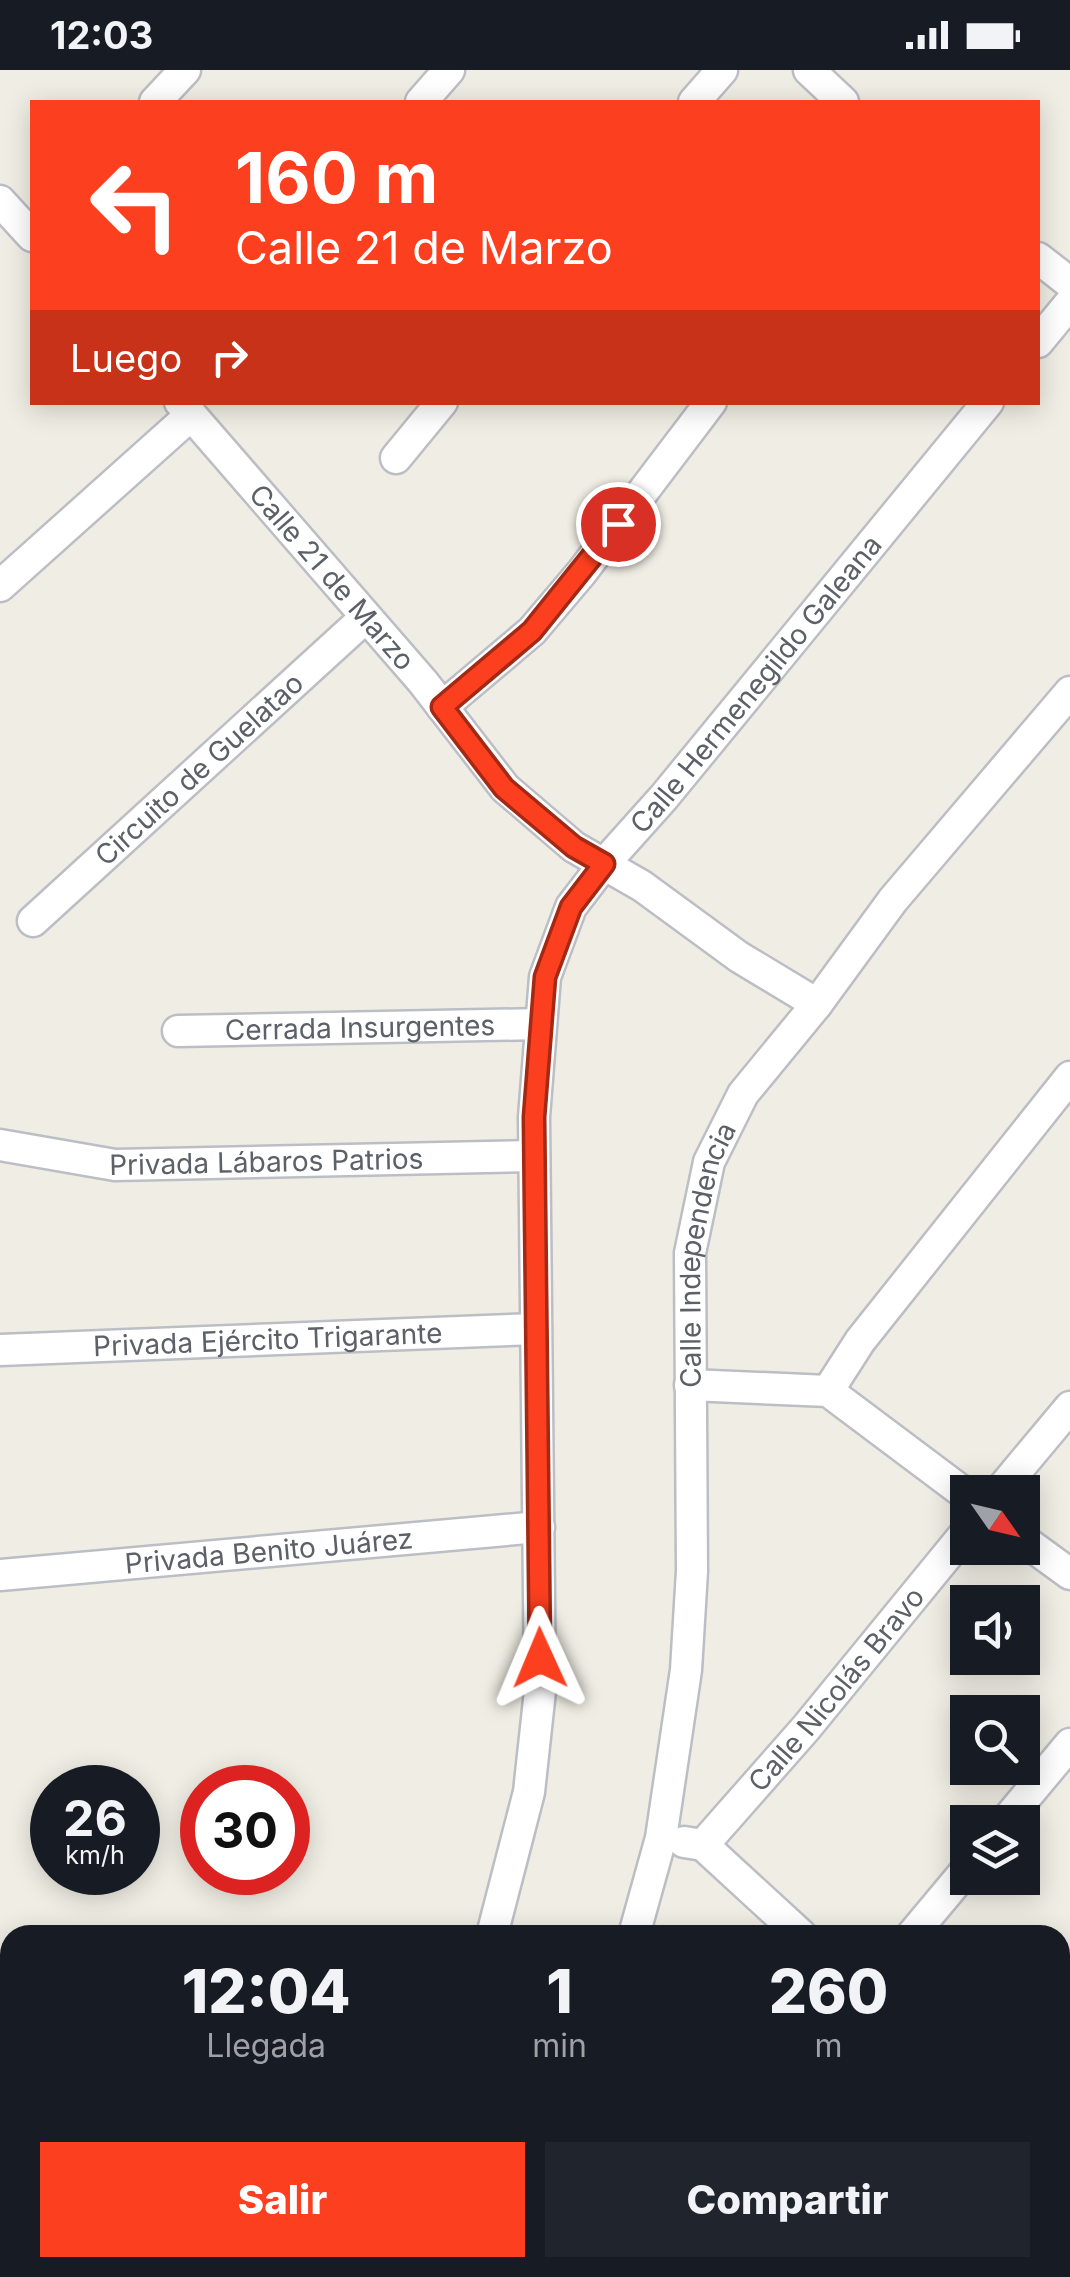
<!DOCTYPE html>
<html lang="es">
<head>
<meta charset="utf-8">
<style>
	:root { --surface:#171b24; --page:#20242c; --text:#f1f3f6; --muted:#9ea1a6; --accent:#fb3f1f }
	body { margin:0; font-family:Inter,sans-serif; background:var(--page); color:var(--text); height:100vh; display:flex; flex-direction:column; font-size:38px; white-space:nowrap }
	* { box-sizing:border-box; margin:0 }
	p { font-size:32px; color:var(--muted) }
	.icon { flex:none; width:55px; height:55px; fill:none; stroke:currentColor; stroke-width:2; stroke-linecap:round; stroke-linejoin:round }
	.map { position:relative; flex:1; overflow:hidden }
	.sheet { position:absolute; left:0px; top:1855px; width:1070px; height:352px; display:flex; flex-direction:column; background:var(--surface); border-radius:30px 30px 0 0; box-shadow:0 5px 25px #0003 }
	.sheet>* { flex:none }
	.top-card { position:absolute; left:30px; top:30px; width:1010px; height:305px; border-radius:0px; box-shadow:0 5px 25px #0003; background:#fb3f1f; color:#fff; overflow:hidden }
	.needle { width:65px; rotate:124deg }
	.tools { position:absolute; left:950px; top:1405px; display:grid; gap:20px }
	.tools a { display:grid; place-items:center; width:90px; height:90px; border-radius:0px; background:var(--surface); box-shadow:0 5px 25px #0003; font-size:50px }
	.speed { position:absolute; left:30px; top:1695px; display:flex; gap:20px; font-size:50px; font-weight:700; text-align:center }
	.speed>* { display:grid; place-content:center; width:130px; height:130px; border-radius:50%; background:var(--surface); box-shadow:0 5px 25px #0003; line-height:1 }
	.speed small { font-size:25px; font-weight:400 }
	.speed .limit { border:15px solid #d22; background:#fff; color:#111 }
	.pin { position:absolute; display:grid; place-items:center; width:85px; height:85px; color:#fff; margin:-42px; border:5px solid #fff; border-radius:50%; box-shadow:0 2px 10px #0007 }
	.me { position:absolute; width:110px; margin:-55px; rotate:359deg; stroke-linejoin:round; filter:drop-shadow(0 0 8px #0008) }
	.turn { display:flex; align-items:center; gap:35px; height:210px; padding:0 40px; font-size:45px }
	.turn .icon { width:130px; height:130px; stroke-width:2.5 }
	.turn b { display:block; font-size:70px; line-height:85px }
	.then { display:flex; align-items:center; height:95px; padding:0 40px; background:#0003; gap:20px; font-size:38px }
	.eta { display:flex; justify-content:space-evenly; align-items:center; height:170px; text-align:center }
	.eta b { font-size:60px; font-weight:800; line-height:70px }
	.primary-button { display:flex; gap:20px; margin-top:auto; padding:20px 40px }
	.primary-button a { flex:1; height:115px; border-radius:0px; background:var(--accent); color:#fff; font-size:40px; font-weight:800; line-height:115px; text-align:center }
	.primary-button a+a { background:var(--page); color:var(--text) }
	.status { display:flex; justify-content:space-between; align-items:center; height:70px; padding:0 50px; background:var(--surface); direction:ltr }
	.status svg { height:28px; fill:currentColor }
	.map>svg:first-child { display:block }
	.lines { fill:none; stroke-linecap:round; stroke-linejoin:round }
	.street-casing { stroke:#bcbec5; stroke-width:35 }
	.street { stroke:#fff; stroke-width:30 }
	.route-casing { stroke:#a32914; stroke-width:25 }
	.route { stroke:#fb3f1f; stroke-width:18 }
	.labels { text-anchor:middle; stroke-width:9; stroke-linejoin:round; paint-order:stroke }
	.street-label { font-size:28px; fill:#5c6067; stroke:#fff }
</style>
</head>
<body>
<div class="status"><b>12:03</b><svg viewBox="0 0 49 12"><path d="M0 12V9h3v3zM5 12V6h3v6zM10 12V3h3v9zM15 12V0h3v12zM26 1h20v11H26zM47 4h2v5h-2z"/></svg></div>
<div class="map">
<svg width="1070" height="2207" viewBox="0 0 1070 2207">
	<rect width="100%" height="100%" fill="#f0eee4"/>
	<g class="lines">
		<g class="street-casing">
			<g id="street">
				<polyline points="809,0 843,32"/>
				<polyline points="155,32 185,0"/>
				<polyline points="421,32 449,0"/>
				<polyline points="694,32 722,0"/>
				<polyline points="0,131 32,166"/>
				<polyline points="1038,188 1070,213"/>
				<polyline points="1038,272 1070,233"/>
				<path id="s1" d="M 180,332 L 423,612 L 505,718 L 574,777 L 642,816 L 739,887 L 817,934"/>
				<polyline points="396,388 442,332"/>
				<polyline points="0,516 191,345"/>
				<polyline points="442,637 532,561 582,502 711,332"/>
				<path id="s2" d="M 33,851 L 366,547"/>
				<path id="s3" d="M 178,961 L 541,954"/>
				<path id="s4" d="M 0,1075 L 115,1095 L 534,1086"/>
				<path id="s5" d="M 0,1280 L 536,1259"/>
				<polyline points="690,1315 828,1321 968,1426"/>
				<polyline points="828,1321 860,1271 1070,1007"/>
				<polyline points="999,1422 1070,1337"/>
				<polyline points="1022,1469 1070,1504"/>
				<path id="s6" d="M 0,1505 L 539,1457"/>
				<polyline points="1005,1752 1070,1674"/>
				<polyline points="684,1772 703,1775 801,1865"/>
				<path id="s7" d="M 703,1775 L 806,1658 L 968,1460"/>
				<path id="s8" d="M 492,1865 L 529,1722 L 540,1621 L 534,1047 L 545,907 L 571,837 L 604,794 L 664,727 L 988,332"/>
				<path id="s9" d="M 634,1865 L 661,1768 L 686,1600 L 692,1501 L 690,1183 L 709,1092 L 743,1024 L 817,934 L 893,830 L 1070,622"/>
				<polyline points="912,1865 968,1798"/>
				<polyline points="1060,2016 1070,2004"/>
				<polyline points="1060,2083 1070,2091"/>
				<polyline points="591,2207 608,2198"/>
				<polyline points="904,2207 912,2198"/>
			</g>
		</g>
		<use href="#street" class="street"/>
	</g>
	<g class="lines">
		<g class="route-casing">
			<polyline id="route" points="540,1588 534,1047 545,907 571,837 604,794 574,777 504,718 442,637 532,561 618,454"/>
		</g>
		<use href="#route" class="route"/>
	</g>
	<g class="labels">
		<g class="street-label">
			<text dy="10" stroke="none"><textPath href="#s1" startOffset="232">Calle 21 de Marzo</textPath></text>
			<text dy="10" stroke="none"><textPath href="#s8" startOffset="1328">Calle Hermenegildo Galeana</textPath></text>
			<text dy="10" stroke="none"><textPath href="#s2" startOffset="225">Circuito de Guelatao</textPath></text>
			<text dy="10" stroke="none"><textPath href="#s3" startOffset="182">Cerrada Insurgentes</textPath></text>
			<text dy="10" stroke="none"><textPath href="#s4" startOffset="268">Privada Lábaros Patrios</textPath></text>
			<text dy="10" stroke="none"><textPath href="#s9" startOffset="688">Calle Independencia</textPath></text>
			<text dy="10" stroke="none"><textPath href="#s5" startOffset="268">Privada Ejército Trigarante</textPath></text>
			<text dy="10" stroke="none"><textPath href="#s6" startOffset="270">Privada Benito Juárez</textPath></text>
			<text dy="10" stroke="none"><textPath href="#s7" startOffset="205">Calle Nicolás Bravo</textPath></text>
		</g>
	</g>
</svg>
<div class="tools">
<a><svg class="needle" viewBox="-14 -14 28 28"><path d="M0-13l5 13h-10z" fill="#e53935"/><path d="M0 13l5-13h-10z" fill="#9ea1a6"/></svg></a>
<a><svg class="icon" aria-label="sound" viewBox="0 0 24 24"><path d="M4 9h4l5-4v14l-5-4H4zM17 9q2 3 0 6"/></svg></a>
<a><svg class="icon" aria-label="search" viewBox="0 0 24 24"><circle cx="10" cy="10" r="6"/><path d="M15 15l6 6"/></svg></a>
<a><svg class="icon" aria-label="layers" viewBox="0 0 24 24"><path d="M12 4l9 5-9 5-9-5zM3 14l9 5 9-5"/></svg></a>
</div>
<div class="speed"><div>26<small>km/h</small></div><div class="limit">30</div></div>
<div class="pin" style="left:618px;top:454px;background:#d93025"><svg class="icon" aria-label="arrive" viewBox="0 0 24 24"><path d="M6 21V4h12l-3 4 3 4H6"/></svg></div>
<svg class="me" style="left:540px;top:1588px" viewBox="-20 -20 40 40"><path d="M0-17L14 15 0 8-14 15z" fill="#fb3f1f" stroke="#fff" stroke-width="4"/></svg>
<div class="top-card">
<div class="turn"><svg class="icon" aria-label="left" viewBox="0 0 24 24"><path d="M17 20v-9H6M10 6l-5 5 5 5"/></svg><div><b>160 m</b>Calle 21 de Marzo</div></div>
<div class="then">Luego<svg class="icon" aria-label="right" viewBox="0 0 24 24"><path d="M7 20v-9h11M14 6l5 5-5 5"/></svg></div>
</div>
<section class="sheet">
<div class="eta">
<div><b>12:04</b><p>Llegada</p></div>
<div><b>1</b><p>min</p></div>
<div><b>260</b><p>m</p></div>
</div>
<div class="primary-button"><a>Salir</a><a>Compartir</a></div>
</section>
</div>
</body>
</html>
